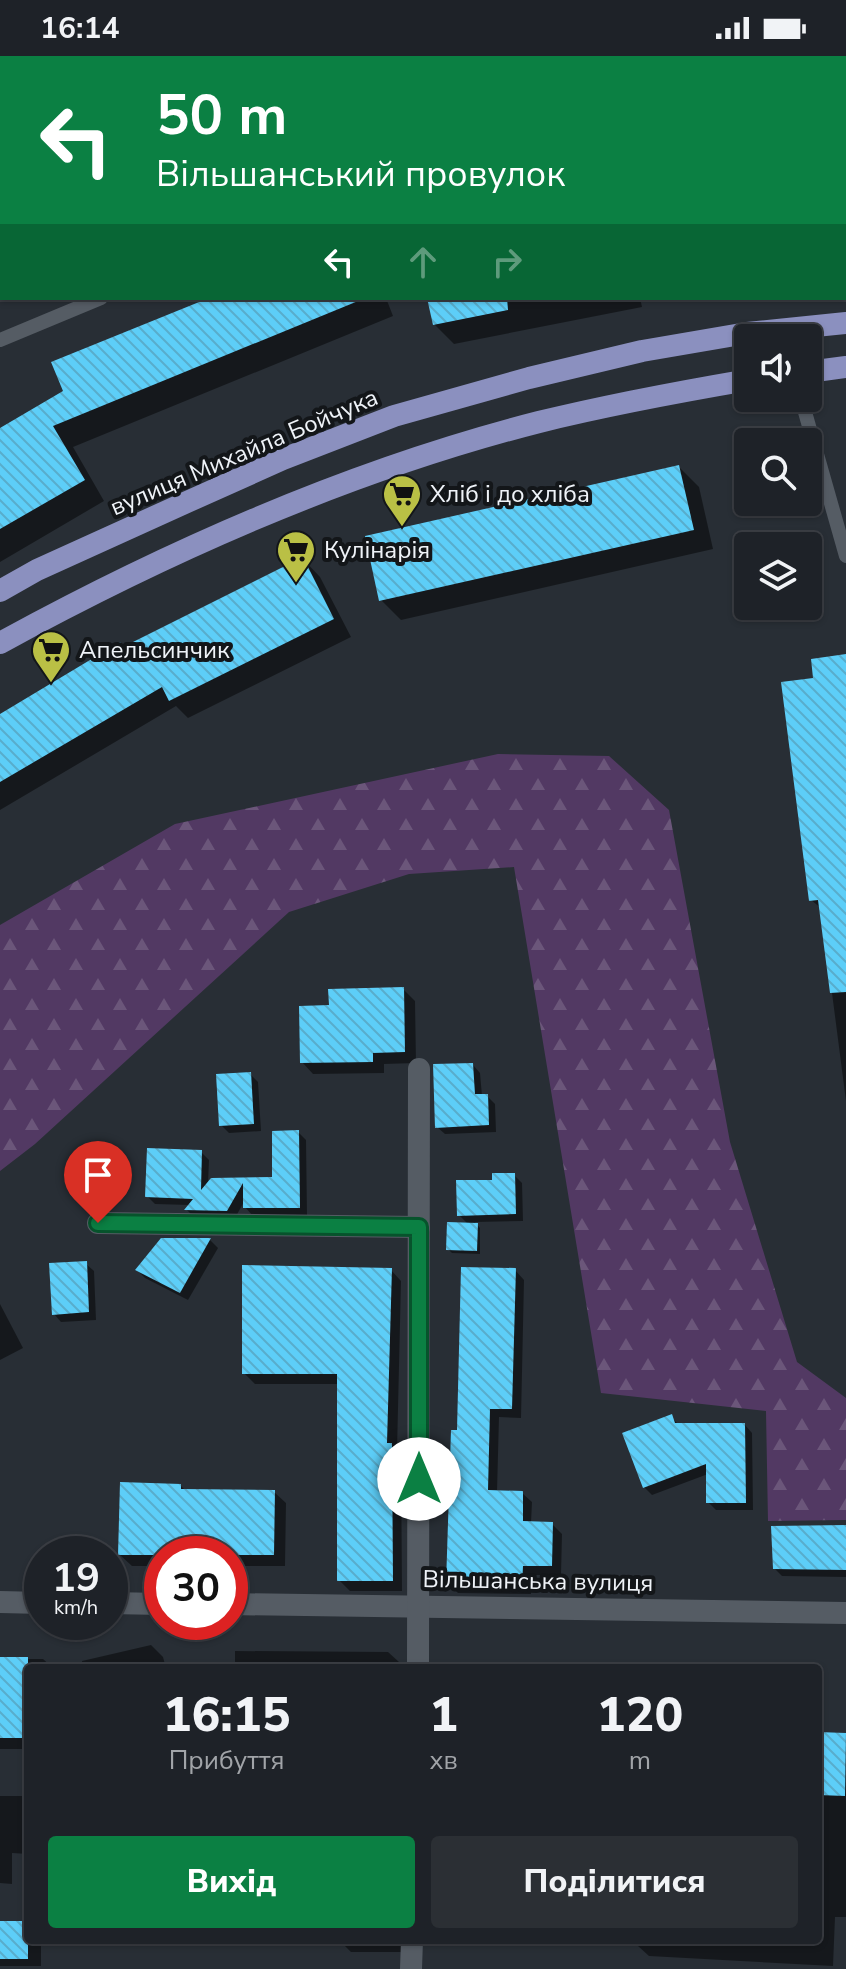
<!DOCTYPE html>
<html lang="uk">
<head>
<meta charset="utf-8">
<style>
	:root { --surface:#1e2228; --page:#2b2f34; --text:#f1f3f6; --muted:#a1a4a8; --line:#3c3f45; --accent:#0b8043 }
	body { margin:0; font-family:"Nunito Sans",sans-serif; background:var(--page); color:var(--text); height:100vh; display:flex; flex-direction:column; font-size:30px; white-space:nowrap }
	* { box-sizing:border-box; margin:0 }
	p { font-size:26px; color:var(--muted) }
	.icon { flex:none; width:44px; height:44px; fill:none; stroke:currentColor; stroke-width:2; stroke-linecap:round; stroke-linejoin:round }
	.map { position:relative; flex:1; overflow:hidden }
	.details { position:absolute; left:24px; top:1608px; width:798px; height:280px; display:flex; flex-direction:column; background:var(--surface); border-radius:8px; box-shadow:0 2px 6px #0004,0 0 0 2px var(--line) }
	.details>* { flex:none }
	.guide { position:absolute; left:0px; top:0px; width:846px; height:244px; box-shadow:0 2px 6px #0004,0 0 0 2px var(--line); background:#0b8043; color:#fff; overflow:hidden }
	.fabs { position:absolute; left:734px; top:268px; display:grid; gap:16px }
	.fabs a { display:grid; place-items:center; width:88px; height:88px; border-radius:8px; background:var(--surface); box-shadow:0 2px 6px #0004,0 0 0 2px var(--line); font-size:40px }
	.speed { position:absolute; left:24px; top:1480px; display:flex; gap:16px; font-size:40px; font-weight:700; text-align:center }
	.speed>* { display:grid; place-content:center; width:104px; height:104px; border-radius:50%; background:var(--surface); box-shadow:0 2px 6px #0004,0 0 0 2px var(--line); line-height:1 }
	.speed small { font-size:20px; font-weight:400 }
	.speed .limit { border:12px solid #d22; background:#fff; color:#111 }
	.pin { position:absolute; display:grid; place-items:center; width:68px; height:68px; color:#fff; margin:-82px -34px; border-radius:50% 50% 50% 0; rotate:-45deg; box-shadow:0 0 8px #0007 }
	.pin .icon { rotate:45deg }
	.me { position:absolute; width:88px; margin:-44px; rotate:0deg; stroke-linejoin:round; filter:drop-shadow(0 0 6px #0008) }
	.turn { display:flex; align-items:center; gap:28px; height:168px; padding:0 24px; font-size:36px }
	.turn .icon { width:104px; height:104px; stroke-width:2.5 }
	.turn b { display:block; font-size:56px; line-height:68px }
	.lanes { display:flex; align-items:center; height:76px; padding:0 24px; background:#0003; justify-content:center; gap:40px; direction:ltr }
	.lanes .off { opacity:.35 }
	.eta { display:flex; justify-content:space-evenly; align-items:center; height:136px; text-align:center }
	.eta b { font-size:48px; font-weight:800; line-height:56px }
	.cta { display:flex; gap:16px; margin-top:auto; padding:16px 24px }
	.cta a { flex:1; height:92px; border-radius:8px; background:var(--accent); color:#fff; font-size:32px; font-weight:800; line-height:92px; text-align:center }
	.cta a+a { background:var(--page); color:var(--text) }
	.status { display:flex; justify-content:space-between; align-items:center; height:56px; padding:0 40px; background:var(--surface); direction:ltr }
	.status svg { height:22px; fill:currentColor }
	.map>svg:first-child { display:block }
	.forest { fill:url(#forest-firs) }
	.shadow { fill:#0007 }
	.building { fill:url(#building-back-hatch) }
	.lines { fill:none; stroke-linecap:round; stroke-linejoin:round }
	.service { stroke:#555c64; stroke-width:14 }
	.minor { stroke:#555c64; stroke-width:22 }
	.primary { stroke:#8b90bf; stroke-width:22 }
	.route-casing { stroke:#07532c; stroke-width:20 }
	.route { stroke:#0b8043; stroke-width:14 }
	.labels { text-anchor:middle; stroke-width:8; stroke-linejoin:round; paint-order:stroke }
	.street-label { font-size:24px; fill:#eff3f8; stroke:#131619 }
	.poi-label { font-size:24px; fill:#eff3f8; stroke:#131619; text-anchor:start }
</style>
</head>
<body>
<div class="status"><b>16:14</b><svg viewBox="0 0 49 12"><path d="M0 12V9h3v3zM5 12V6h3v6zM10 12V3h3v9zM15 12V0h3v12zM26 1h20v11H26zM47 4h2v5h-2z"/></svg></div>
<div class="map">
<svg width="846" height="1913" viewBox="0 0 846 1913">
	<defs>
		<pattern id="forest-firs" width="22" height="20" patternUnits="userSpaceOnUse" patternTransform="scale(2)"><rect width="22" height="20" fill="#523963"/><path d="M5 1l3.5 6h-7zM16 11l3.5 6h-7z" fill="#6b567a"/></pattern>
		<pattern id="building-back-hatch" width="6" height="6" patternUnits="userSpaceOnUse" patternTransform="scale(2)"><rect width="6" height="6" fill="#5dcef8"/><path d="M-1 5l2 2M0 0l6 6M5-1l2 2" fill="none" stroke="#58adcc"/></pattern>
	</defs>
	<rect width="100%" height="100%" fill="#282e35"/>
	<polygon class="forest" points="498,698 609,700 669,754 730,1086 797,1306 846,1342 846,1464 768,1465 766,1355 601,1337 514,811 409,818 289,856 35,1088 0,1115 0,869 175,768"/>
	<g class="shadow">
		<polygon points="0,0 36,0 2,2 2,39"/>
		<polygon points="460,0 508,0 460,2"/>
		<polygon points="844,151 846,151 844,216"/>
		<polygon points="214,242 386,242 393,260 73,391 104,445 0,506 0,374 66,336 54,308"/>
		<polygon points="429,242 640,242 642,251 454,288 434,268"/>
		<polygon points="679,411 699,431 713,493 401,564 381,544"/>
		<polygon points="303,503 320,521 351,581 188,662 176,650 0,754 0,661 124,593"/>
		<polygon points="846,600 846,1045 821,852 811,844 815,624"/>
		<polygon points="403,933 415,945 416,1007 384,1008 384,1017 313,1018 302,1006 331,951"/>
		<polygon points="473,1009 480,1017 482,1040 487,1040 495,1048 496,1076 445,1078 437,1071"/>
		<polygon points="250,1018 258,1026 261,1075 229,1077 221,1069"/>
		<polygon points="298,1076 306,1084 307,1159 252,1159 245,1151 245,1144 235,1162 194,1161 187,1154 190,1149 155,1148 147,1140 201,1096 209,1104 208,1128 274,1123"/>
		<polygon points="514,1119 522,1127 523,1165 475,1166 480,1172 480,1198 452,1197 448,1193 468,1168 459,1159"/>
		<polygon points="162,1184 210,1184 218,1192 188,1244 145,1222 137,1214"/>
		<polygon points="86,1208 94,1215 96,1264 61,1266 54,1258"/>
		<polygon points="391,1214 401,1225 397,1395 401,1399 402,1535 350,1535 339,1524 339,1328 255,1328 244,1317"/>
		<polygon points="515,1214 524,1224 521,1362 499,1361 497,1436 522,1437 532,1446 531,1467 552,1468 562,1478 561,1519 532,1519 531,1538 458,1537 448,1527 458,1376"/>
		<polygon points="0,1248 23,1292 0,1304"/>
		<polygon points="671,1361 679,1369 745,1369 752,1377 753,1454 716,1454 708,1446 708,1418 652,1439 644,1431"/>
		<polygon points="181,1430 186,1435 274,1436 286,1447 285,1510 230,1510 230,1498 162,1498 162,1510 132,1510 120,1499"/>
		<polygon points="846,1471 846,1521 782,1520 774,1512"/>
		<polygon points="151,1589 163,1601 166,1612 83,1612 82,1605"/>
		<polygon points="235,1595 388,1596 399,1606 399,1612 235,1612"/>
		<polygon points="0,1603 43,1603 53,1612 28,1612 28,1693 0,1693"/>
		<polygon points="818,1678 846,1679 846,1861 835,1861 833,1910 649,1900 638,1890 639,1884 818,1884"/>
		<polygon points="0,1740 28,1740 28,1798 12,1797 12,1828 0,1827"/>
		<polygon points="0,1867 28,1867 28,1884 41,1884 41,1910 0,1910"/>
		<polygon points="282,1884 401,1884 401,1896 351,1896 341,1886"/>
	</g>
	<g class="building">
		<polygon points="209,242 363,243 53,370 85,424 0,473 0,372 63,335 51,306"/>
		<polygon points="427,242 507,242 508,254 433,269"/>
		<polygon points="679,409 694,474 379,545 365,480"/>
		<polygon points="303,501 334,563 169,645 162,631 0,726 0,658 120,586 123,591"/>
		<polygon points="846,598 846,936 830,937 818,844 809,845 781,626 813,622 811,603"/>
		<polygon points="404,931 405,996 373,997 373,1006 300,1007 299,950 329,949 328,933"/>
		<polygon points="473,1007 475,1038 488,1038 489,1069 435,1072 433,1008"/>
		<polygon points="251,1016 254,1068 219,1070 216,1018"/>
		<polygon points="299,1074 300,1152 243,1152 243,1127 227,1155 184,1154 193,1143 145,1141 147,1092 202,1094 201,1134 211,1122 272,1121 272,1075"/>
		<polygon points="492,1117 515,1117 516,1158 457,1160 456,1124 492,1124"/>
		<polygon points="447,1166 478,1167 477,1195 446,1194"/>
		<polygon points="161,1182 211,1182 180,1237 135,1214"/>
		<polygon points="87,1205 89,1256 52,1259 49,1207"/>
		<polygon points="242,1209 392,1212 387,1387 392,1387 393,1525 337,1525 337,1318 242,1318"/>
		<polygon points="461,1211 516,1212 512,1353 490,1353 488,1434 523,1435 523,1465 553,1466 552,1510 523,1510 522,1530 446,1528 451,1374 457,1374"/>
		<polygon points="672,1358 675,1367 745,1367 746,1447 706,1447 706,1408 643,1432 622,1377"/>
		<polygon points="120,1426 181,1428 181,1433 275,1434 274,1499 118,1499"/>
		<polygon points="846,1469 846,1514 773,1513 771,1470"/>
		<rect x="0" y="1601" width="28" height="81"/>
		<polygon points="818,1676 846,1677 845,1740 818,1739"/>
		<rect x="0" y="1865" width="28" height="38"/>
	</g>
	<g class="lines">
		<g class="service">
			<polyline points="0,66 2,66"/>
			<polyline points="844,119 846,119"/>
			<polyline points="0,284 101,242"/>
			<polyline points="801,342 846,500"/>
		</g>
		<g class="minor">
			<polyline points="98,1167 419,1171"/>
			<polyline points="0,1546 42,1547"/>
			<polyline points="110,1547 162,1548"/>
			<polyline points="230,1548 846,1557"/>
			<polyline points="418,1612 419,1013"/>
			<polyline points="411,1913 412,1884"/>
		</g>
		<g class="primary">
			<polyline points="808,316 846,311"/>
			<polyline points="0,535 37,514 187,446 283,403 394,360 529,322 642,295 747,277 846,267"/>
			<path d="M 0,587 C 170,494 351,414 539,366 C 608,349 678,336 748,324"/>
		</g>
	</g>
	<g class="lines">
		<g class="route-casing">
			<polyline id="route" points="98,1167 419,1171 419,1423"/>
		</g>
		<use href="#route" class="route"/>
	</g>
	<defs>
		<g id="supermarket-pin" transform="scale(2)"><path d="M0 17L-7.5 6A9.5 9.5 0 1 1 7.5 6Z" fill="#bac045" stroke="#131619"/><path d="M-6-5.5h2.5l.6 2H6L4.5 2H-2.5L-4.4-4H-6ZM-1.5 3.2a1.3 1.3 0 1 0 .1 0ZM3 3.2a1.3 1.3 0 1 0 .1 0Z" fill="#111"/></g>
	</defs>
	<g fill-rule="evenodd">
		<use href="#supermarket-pin" x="402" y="438"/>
		<use href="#supermarket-pin" x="296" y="494"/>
		<use href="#supermarket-pin" x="51" y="594"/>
	</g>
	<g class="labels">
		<g class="street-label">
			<text transform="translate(244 396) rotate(-23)" y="8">вулиця Михайла Бойчука</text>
			<text transform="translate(538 1525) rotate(1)" y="8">Вільшанська вулиця</text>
		</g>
		<g class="poi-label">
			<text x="430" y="446">Хліб і до хліба</text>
			<text x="324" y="502">Кулінарія</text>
			<text x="79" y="602">Апельсинчик</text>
		</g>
	</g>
</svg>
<div class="fabs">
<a><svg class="icon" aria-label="sound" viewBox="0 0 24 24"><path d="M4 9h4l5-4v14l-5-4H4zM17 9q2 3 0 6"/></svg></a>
<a><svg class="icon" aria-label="search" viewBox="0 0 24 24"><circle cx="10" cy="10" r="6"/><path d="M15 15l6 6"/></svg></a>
<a><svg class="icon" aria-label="layers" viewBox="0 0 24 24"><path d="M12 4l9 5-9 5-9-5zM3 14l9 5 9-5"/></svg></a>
</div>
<div class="speed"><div>19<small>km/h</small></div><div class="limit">30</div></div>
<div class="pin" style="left:98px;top:1167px;background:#d93025"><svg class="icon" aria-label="arrive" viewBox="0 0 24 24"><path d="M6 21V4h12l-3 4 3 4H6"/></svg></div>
<svg class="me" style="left:419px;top:1423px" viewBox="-20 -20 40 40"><circle r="19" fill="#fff"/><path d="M0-13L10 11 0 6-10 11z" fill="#0b8043"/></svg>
<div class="guide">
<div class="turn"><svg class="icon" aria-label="left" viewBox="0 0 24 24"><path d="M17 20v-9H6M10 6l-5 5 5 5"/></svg><div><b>50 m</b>Вільшанський провулок</div></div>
<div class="lanes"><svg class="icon" aria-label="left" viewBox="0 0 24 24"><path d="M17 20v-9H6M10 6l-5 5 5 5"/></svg><svg class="icon off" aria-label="ahead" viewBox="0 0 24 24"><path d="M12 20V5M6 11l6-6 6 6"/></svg><svg class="icon off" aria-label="right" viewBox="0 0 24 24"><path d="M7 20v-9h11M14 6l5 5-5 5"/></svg></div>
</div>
<section class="details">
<div class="eta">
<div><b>16:15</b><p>Прибуття</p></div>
<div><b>1</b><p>хв</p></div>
<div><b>120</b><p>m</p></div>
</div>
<div class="cta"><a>Вихід</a><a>Поділитися</a></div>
</section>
</div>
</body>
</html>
